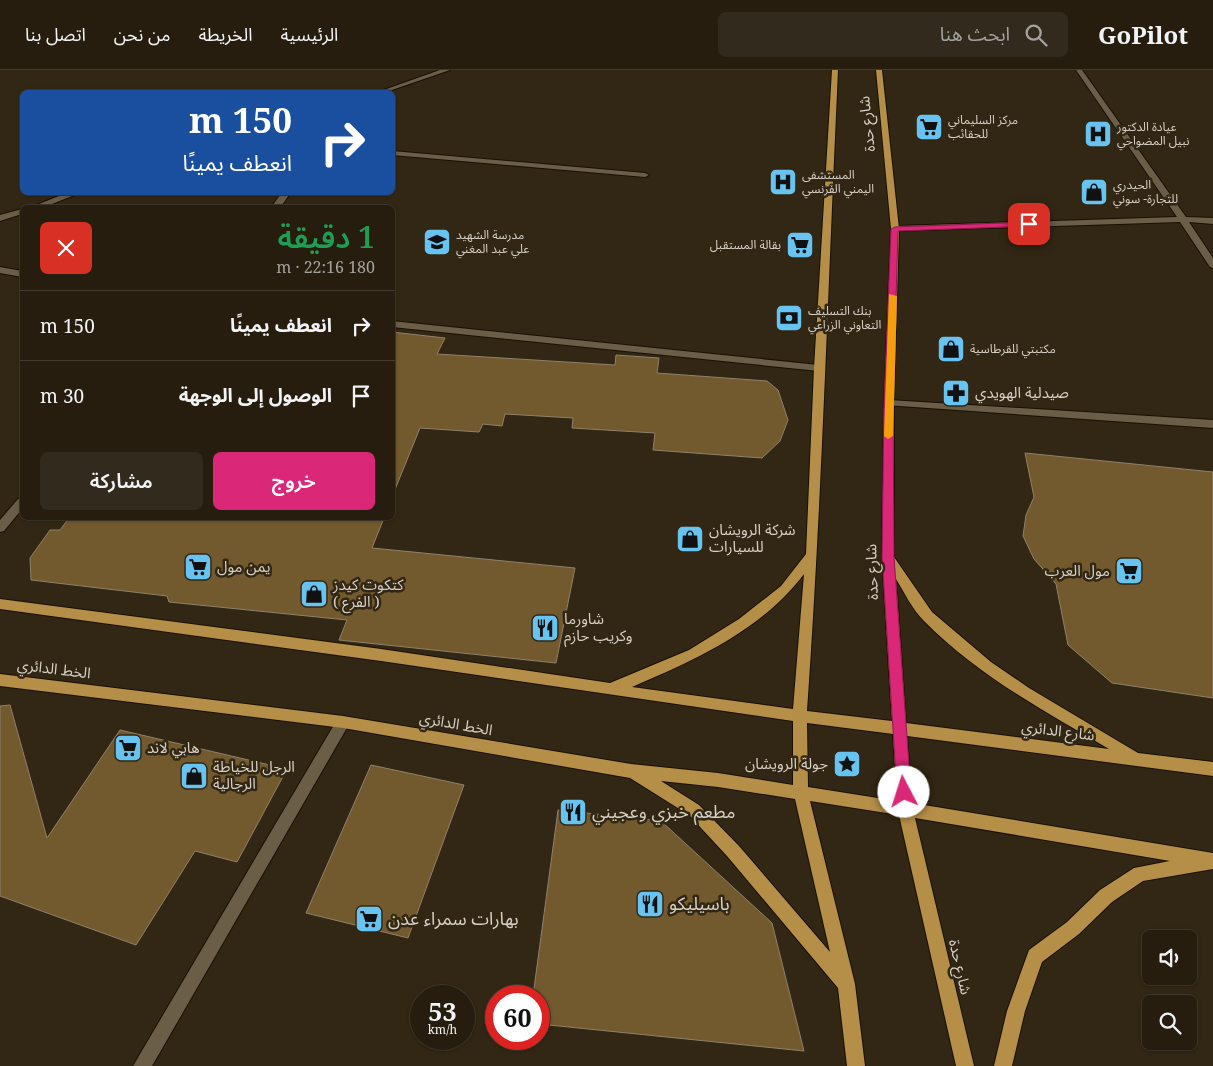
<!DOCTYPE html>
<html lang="ar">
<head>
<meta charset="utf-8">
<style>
	:root { --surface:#261d0f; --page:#322a1d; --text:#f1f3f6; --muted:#a4a29e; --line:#423b2f; --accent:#db2777 }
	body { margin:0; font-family:"Noto Serif","Noto Sans Arabic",serif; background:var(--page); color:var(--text); direction:rtl; height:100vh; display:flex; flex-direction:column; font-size:19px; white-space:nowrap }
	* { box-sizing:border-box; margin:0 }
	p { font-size:16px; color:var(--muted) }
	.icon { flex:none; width:28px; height:28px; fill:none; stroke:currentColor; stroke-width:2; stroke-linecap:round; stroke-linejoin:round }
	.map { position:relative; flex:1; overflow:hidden; direction:ltr }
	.drawer { position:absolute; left:20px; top:135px; width:375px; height:315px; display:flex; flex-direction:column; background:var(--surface); border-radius:8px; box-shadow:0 1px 4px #0004,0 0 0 1px var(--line); direction:rtl }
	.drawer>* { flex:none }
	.guide { position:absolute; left:20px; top:20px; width:375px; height:105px; border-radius:8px; box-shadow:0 1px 4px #0004,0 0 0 1px var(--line); direction:rtl; background:#1a4fa0; color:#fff; overflow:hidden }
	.buttons { position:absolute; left:1142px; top:860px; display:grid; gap:10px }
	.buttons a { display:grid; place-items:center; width:55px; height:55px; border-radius:8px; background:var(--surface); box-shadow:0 1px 4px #0004,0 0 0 1px var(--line); font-size:25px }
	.speed { position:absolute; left:410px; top:915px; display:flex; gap:10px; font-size:25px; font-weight:700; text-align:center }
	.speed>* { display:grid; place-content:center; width:65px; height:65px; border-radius:50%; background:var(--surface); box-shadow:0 1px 4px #0004,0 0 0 1px var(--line); line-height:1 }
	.speed small { font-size:12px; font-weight:400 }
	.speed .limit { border:8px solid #d22; background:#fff; color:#111 }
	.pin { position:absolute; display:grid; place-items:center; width:42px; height:42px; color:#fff; margin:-21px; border-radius:10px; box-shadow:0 2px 8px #0006 }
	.me { position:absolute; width:55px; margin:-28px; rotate:355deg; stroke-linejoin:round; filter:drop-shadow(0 0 4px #0008) }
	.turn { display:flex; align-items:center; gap:18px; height:105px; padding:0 20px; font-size:22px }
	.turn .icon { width:65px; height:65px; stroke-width:2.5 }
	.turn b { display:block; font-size:35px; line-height:42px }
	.round { display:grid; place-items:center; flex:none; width:52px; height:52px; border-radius:8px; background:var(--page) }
	.head { display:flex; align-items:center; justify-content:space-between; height:85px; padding:0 20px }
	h1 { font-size:30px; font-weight:600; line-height:38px; color:#1e9e55 }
	.primary-button { display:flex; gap:10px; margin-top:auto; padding:10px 20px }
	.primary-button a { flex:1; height:58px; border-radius:8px; background:var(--accent); color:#fff; font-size:20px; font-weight:600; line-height:58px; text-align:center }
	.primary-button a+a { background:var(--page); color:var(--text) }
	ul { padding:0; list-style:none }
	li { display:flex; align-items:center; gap:15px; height:70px; padding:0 20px; border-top:1px solid var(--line) }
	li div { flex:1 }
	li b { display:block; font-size:19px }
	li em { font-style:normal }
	header { display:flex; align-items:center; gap:30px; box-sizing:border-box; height:70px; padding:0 25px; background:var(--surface); border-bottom:1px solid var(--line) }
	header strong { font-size:24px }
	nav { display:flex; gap:28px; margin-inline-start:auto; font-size:18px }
	.search { width:350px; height:45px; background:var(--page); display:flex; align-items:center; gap:12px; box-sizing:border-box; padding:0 18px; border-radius:8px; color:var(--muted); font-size:19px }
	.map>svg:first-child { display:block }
	.building { fill:#72592e; stroke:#8f826c }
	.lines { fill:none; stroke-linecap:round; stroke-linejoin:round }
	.minor-casing { stroke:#1a1001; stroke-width:2 }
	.major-casing { stroke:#1a1001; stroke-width:2 }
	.minor { fill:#6a5e49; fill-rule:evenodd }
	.major { fill:#b58f47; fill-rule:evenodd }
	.route { fill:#db2777; stroke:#8e194d }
	.slow { fill:#f59e0b }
	.labels { text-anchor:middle; stroke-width:5; stroke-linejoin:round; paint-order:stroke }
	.far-poi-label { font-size:12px; fill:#d7d0c5; stroke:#322714; text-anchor:start }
	.street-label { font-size:15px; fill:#d7d0c5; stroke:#322714 }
	.poi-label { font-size:15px; fill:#d7d0c5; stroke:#322714; text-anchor:start }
	.near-poi-label { font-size:18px; fill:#d7d0c5; stroke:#322714; text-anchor:start }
</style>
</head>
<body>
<header>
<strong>GoPilot</strong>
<div class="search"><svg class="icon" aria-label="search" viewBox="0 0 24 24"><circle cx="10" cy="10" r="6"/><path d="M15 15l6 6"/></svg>ابحث هنا</div>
<nav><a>الرئيسية</a><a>الخريطة</a><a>من نحن</a><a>اتصل بنا</a></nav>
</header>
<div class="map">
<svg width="1213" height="996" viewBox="0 0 1213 996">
	<rect width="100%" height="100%" fill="#322714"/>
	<g class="building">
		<polygon points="392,262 445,268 437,284 615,295 616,285 659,288 657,303 767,311 778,320 788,350 780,371 762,388 653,380 655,363 572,358 573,348 505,344 502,356 483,354 479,362 420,358 394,422 392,422"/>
		<polygon points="1025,383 1213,402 1213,628 1112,613 1068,575 1056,514 1034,489 1023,466 1026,445 1034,427"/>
		<polygon points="69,448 384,448 372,478 575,498 556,593 339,570 347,550 169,532 167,526 31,510 30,488 50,460 60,460"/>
		<polygon points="10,635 47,768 120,660 287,699 237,792 195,781 136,875 0,826 0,636"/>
		<polygon points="371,695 464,715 408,868 306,843"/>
		<polygon points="558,740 661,751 772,853 804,981 539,954 539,926 533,926"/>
	</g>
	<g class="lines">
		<g class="minor-casing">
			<g id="minor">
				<polygon points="440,0 450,0 386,22 378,22"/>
				<polygon points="1076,0 1082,0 1186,147 1213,148 1213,154 1189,152 1213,188 1213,198 1210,197 1180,152 892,161 891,159 895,156 1177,147"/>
				<polygon points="392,81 645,103 649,105 645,107 392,85"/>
				<polygon points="69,122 82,122 42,138 29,138"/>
				<polygon points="282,122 291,122 280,138 271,138"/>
				<polygon points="22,139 22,144 0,151 0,145"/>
				<polygon points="0,197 22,201 22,207 0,203"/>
				<polygon points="392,251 819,295 824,298 819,301 392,257"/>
				<polygon points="889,330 1213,350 1213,358 885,335 884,333"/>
				<polygon points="22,428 22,439 4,461 0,462 0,450 18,429"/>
				<polygon points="343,646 348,648 350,652 348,656 152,996 133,996 338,648"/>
			</g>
		</g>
		<g class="major-casing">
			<path id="major" d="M 832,0 L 838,0 C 828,214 822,427 807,641 L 892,651 L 882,487 L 884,333 L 891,159 L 876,0 L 882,0 L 899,159 L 894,333 L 894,487 L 932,542 L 991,592 L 1029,618 L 1138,683 L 1213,692 L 1213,706 L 907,666 L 912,733 L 1213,783 L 1213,799 L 1143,811 L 1112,832 L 1079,864 L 1042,892 L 1025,941 L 1012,996 L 994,996 L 1007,941 L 1029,880 L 1067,852 L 1100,820 L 1134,798 L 1170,791 L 915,748 L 974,996 L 956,996 L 899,745 L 810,731 L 855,914 L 865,996 L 847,996 L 838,918 L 727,786 L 689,745 L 630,708 L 343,658 L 0,616 L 0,604 L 343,646 L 631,694 L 718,703 L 793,715 L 793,651 L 381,591 L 0,539 L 0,529 L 381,579 L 610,613 L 689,580 L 739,549 L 781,516 L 806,484 L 814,298 ZM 804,504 L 793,639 L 632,617 C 695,590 762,560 804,504 ZM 896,509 C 904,522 912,539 924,551 C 977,605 1044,641 1109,679 L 906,653 ZM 807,653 L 893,664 L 897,731 L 808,717 ZM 661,711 L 718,717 L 795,729 L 830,882 L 739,776 L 699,735 Z"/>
		</g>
		<use href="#minor" class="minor"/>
		<use href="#major" class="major"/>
	</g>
	<polygon class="route" points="1029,152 1032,153 1032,156 898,161 893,332 894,487 911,722 909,727 904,729 899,727 897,722 882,487 884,332 891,159 895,157"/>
	<polygon class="slow" points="889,224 897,226 893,366 888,369 884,366"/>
	<defs>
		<g id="supermarket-square" transform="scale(1.4375)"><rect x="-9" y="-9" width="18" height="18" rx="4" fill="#67c4f0" stroke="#322714"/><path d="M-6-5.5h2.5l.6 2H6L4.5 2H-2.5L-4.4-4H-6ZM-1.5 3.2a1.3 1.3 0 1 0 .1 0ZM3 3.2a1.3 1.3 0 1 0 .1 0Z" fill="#111"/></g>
		<g id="hospital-square" transform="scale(1.4375)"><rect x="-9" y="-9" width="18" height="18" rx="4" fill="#67c4f0" stroke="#322714"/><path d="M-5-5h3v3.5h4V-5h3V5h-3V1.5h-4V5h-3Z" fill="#111"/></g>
		<g id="shop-square" transform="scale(1.4375)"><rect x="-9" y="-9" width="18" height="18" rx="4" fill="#67c4f0" stroke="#322714"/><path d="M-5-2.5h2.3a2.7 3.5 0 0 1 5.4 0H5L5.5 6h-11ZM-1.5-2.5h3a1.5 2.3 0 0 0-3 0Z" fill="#111"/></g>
		<g id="school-square" transform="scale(1.4375)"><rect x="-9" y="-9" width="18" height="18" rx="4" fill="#67c4f0" stroke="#322714"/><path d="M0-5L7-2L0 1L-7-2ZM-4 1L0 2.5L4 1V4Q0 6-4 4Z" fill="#111"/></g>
		<g id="bank-square" transform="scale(1.4375)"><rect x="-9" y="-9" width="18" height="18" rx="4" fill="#67c4f0" stroke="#322714"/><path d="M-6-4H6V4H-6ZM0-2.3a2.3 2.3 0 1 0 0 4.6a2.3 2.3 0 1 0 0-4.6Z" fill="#111"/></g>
		<g id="pharmacy-square" transform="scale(1.4375)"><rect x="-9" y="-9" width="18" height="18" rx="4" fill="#67c4f0" stroke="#322714"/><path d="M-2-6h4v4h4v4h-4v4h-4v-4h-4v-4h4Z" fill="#111"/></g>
		<g id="restaurant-square" transform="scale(1.4375)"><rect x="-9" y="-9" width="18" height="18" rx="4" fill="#67c4f0" stroke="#322714"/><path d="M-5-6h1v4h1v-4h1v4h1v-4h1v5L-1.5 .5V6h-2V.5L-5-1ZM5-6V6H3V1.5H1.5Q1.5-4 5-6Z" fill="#111"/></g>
		<g id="sight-square" transform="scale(1.4375)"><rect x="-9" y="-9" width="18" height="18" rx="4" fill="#67c4f0" stroke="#322714"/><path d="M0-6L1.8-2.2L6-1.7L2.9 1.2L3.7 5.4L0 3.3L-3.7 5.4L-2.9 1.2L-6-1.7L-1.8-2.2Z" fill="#111"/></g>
	</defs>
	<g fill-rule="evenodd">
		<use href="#supermarket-square" x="929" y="57"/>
		<use href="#hospital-square" x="1098" y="64"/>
		<use href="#hospital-square" x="783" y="112"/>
		<use href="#shop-square" x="1094" y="122"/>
		<use href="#school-square" x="437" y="172"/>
		<use href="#supermarket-square" x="800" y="175"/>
		<use href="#bank-square" x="789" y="248"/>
		<use href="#shop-square" x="951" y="279"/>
		<use href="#pharmacy-square" x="956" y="323"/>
		<use href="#shop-square" x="690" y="469"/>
		<use href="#supermarket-square" x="198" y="497"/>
		<use href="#supermarket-square" x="1129" y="501"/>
		<use href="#shop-square" x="314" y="524"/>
		<use href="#restaurant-square" x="545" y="558"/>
		<use href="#supermarket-square" x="128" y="678"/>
		<use href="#sight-square" x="847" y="694"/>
		<use href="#shop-square" x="194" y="706"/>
		<use href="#restaurant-square" x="573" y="742"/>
		<use href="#restaurant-square" x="650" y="834"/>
		<use href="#supermarket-square" x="369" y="849"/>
	</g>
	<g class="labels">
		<g class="far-poi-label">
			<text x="948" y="54">مركز السليماني<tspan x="948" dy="14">للحقائب</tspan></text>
			<text x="1117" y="61">عيادة الدكتور<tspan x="1117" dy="14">نبيل المضواحي</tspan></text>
			<text x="802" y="109">المستشفى<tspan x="802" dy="14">اليمني الفرنسي</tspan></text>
			<text x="1113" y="119">الحيدري<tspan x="1113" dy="14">للتجارة- سوني</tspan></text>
			<text x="456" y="169">مدرسة الشهيد<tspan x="456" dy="14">علي عبد المغني</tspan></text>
			<text x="781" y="179" text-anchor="end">بقالة المستقبل</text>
			<text x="808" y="245">بنك التسليف<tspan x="808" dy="14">التعاوني الزراعي</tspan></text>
			<text x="970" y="283">مكتبتي للقرطاسية</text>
		</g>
		<g class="street-label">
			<text transform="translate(867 54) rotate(-96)" y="5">شارع حدة</text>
			<text transform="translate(872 502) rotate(-92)" y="5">شارع حدة</text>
			<text transform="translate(54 599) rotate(7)" y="5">الخط الدائري</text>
			<text transform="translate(456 654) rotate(10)" y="5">الخط الدائري</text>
			<text transform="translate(1058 661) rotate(7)" y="5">شارع الدائري</text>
			<text transform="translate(960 897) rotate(77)" y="5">شارع حدة</text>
		</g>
		<g class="poi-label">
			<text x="975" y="328">صيدلية الهويدي</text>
			<text x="709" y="465">شركة الرويشان<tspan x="709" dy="17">للسيارات</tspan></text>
			<text x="217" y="502">يمن مول</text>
			<text x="1110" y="506" text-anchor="end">مول العرب</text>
			<text x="333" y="520">كتكوت كيدز<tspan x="333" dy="17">( الفرع )</tspan></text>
			<text x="564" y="554">شاورما<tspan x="564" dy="17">وكريب حازم</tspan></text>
			<text x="147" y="683">هابي لاند</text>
			<text x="828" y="699" text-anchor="end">جولة الرويشان</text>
			<text x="213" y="702">الرجل للخياطة<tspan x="213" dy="17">الرجالية</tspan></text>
		</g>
		<g class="near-poi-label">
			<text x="592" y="748">مطعم خبزي وعجيني</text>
			<text x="669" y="840">باسيليكو</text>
			<text x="388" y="855">بهارات سمراء عدن</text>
		</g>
	</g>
</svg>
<div class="buttons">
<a><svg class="icon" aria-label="sound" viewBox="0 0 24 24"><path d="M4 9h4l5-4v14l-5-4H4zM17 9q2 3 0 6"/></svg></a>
<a><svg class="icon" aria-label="search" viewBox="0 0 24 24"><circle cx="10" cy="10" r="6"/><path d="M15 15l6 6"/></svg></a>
</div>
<div class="speed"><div>53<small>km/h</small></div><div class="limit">60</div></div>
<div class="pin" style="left:1029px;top:154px;background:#d93025"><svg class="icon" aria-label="arrive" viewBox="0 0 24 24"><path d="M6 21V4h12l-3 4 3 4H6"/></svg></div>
<svg class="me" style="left:904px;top:722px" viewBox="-20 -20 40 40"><circle r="19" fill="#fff"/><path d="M0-13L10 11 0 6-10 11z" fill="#db2777"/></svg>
<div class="guide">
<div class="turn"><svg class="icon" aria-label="right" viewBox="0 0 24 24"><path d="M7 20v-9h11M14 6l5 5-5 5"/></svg><div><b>150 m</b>انعطف يمينًا</div></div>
</div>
<section class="drawer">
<div class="head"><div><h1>1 دقيقة</h1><p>180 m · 22:16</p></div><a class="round" style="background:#d93025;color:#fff"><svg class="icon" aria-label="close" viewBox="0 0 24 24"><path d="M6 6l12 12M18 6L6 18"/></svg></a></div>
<ul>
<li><svg class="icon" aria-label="right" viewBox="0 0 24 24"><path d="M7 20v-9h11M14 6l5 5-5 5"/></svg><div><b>انعطف يمينًا</b></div><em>150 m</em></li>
<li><svg class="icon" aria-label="arrive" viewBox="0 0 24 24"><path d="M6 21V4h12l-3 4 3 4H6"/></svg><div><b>الوصول إلى الوجهة</b></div><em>30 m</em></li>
</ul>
<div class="primary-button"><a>خروج</a><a>مشاركة</a></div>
</section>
</div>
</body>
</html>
